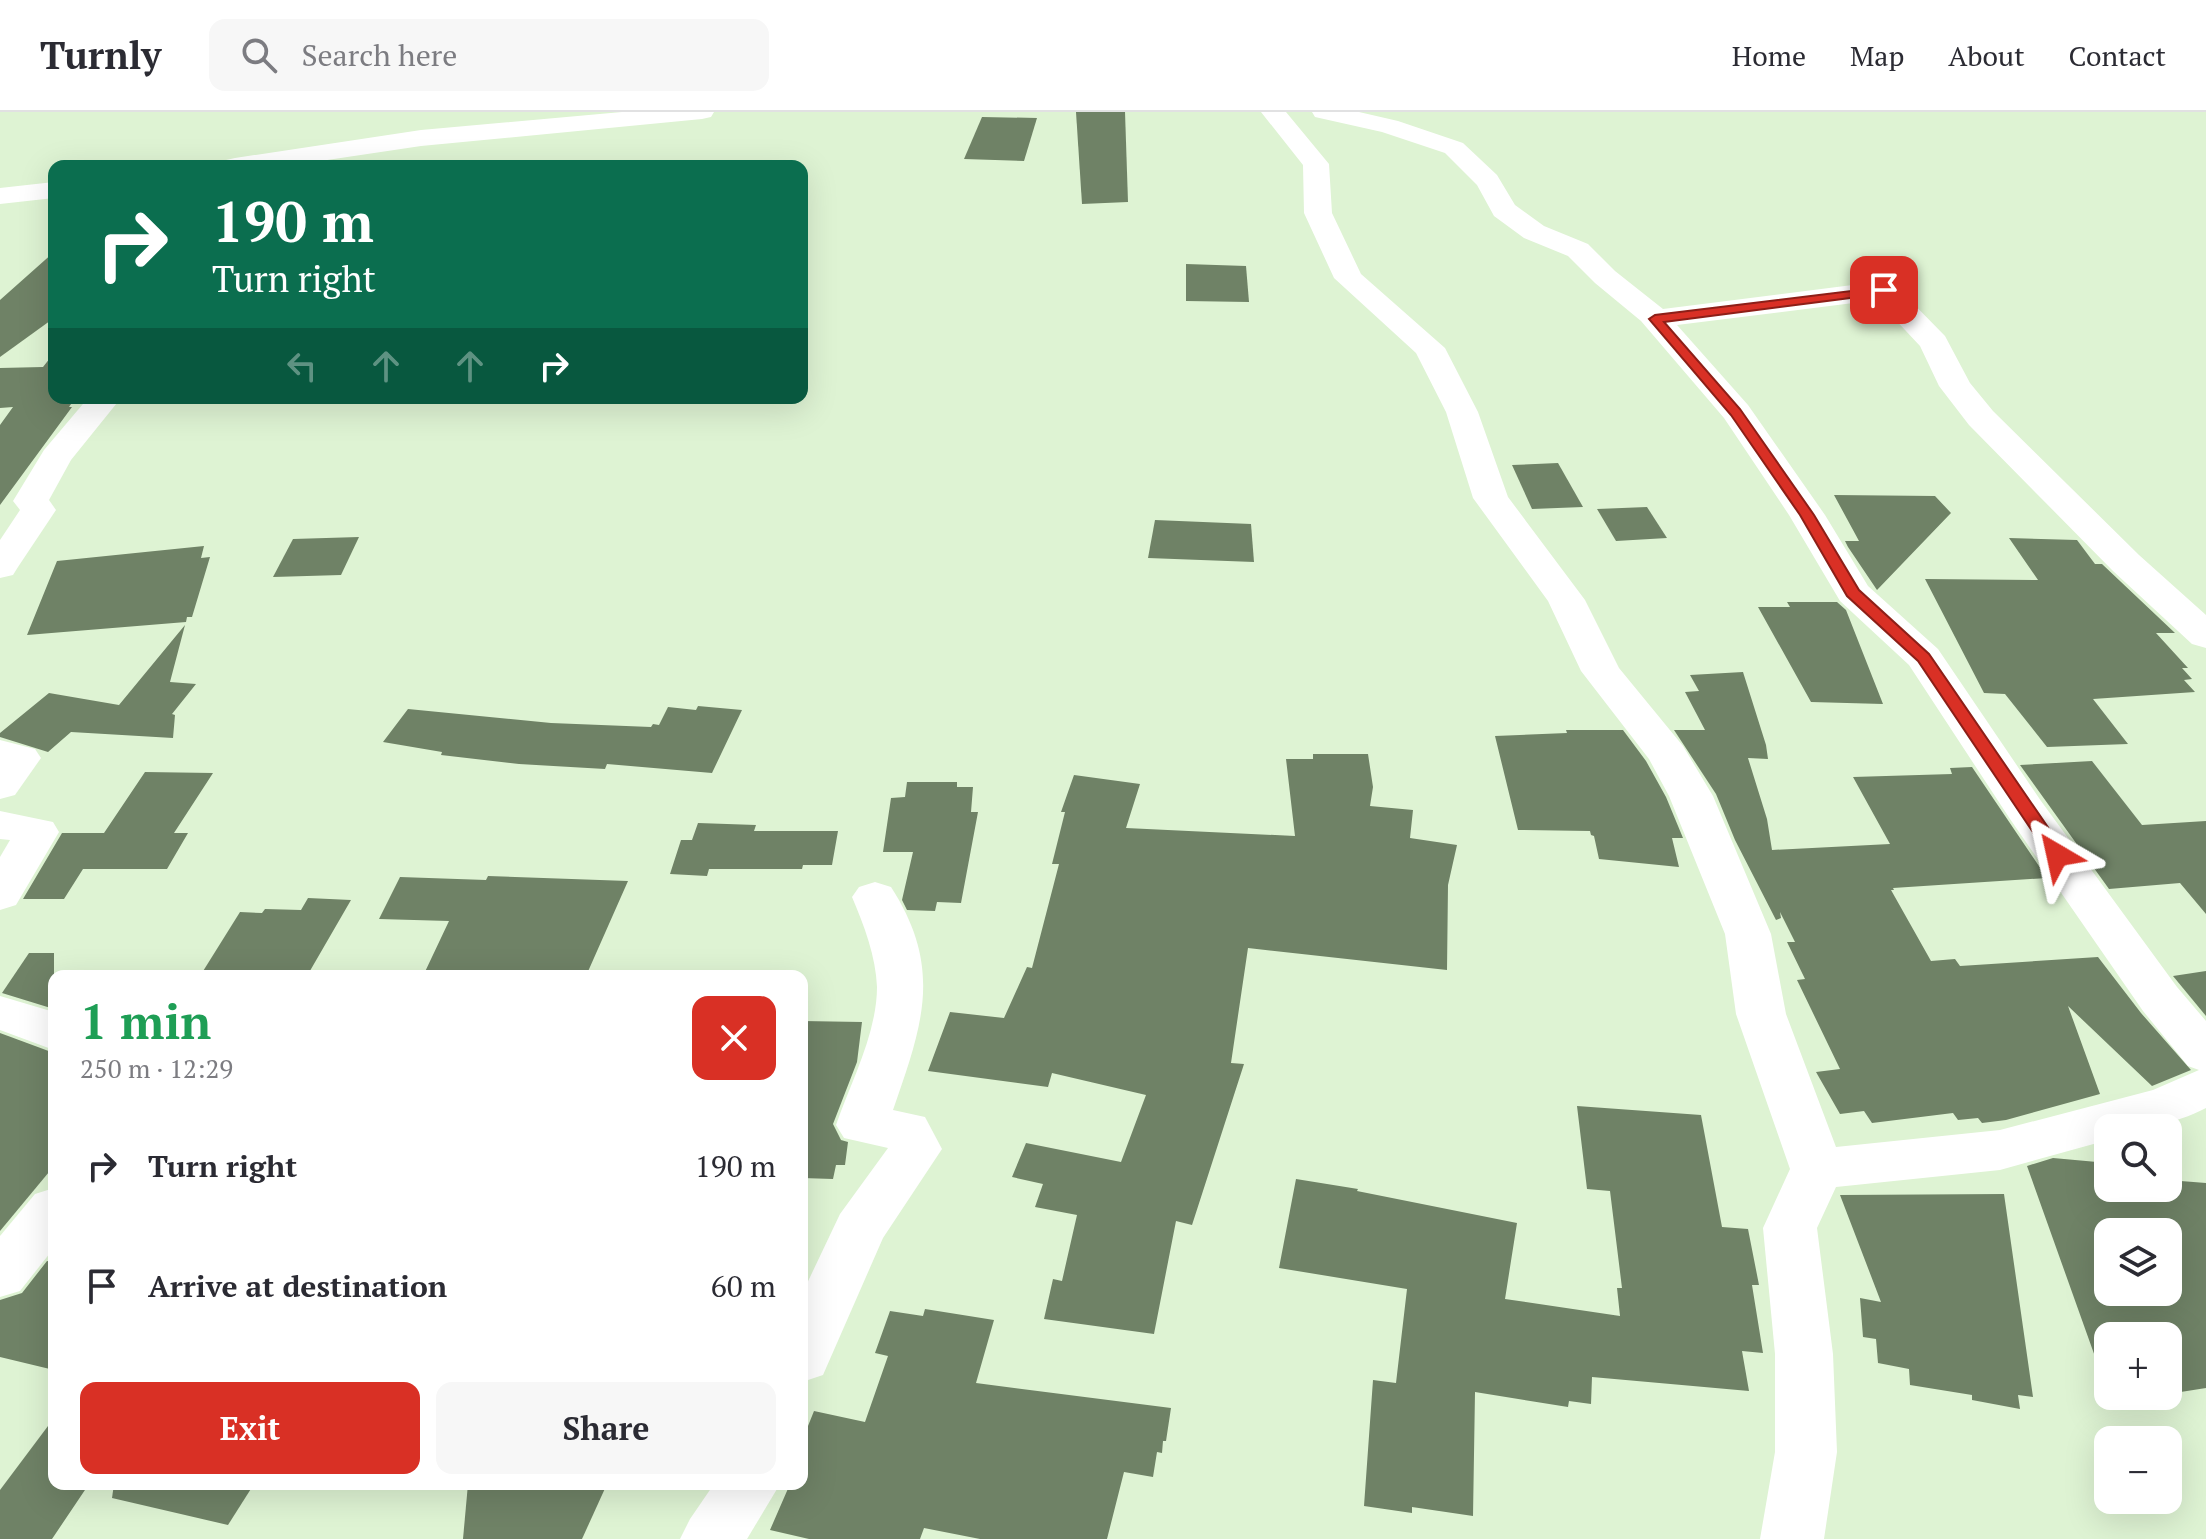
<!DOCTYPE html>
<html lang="en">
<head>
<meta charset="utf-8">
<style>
	:root { --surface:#fff; --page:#f7f7f7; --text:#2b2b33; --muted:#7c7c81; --line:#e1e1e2; --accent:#d93025 }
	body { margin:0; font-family:"PT Serif",serif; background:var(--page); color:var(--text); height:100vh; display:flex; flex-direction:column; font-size:30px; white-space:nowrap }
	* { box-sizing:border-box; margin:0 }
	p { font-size:26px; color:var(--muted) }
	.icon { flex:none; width:44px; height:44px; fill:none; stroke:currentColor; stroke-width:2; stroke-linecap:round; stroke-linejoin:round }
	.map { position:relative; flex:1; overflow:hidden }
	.side { position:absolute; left:48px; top:858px; width:760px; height:520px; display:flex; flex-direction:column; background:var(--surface); border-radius:16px; box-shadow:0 8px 32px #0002 }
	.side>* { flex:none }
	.top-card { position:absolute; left:48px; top:48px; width:760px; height:244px; border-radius:16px; box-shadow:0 8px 32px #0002; background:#0b6e4f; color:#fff; overflow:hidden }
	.tools { position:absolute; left:2094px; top:1002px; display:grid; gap:16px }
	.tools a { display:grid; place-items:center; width:88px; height:88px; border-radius:16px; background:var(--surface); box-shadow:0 8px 32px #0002; font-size:40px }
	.pin { position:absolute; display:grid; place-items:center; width:68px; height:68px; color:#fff; margin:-34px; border-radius:16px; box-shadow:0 4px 12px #0006 }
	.me { position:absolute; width:88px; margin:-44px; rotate:324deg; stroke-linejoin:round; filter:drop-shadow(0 0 6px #0008) }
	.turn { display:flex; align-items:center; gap:28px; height:168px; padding:0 32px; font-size:36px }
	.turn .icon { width:104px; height:104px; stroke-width:2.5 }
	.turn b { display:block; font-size:56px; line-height:68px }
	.lanes { display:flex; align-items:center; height:76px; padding:0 32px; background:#0003; justify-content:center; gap:40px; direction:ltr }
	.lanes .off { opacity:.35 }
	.round { display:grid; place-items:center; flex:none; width:84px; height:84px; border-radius:16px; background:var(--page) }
	.head { display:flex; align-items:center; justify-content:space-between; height:136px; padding:0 32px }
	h1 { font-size:48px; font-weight:600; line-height:60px; color:#1e9e55 }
	.primary-button { display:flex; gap:16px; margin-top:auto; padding:16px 32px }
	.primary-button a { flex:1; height:92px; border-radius:16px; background:var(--accent); color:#fff; font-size:32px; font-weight:600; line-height:92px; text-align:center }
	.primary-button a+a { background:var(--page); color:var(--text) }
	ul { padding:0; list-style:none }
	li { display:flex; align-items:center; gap:24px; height:120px; padding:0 32px }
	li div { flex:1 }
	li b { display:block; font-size:30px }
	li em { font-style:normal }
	header { display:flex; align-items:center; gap:48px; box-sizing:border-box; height:112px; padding:0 40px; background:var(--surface); border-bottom:2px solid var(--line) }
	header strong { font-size:38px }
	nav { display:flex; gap:44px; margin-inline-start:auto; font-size:28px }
	.search { width:560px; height:72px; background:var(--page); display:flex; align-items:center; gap:20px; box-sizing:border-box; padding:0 28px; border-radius:16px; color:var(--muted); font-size:30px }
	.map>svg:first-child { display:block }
	.building { fill:#6f8266; fill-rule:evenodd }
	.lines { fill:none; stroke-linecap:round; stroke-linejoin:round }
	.minor { fill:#fff; fill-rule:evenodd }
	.route { fill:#d93025; stroke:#8d1f18; stroke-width:2 }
</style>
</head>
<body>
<header>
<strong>Turnly</strong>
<div class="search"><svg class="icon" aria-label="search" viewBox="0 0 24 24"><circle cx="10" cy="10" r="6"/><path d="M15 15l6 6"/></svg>Search here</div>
<nav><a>Home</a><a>Map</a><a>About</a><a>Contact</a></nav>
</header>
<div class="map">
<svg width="2206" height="1427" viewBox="0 0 2206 1427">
	<rect width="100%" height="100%" fill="#def3d3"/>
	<g class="building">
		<polygon points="1076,0 1125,0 1128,90 1082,92"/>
		<polygon points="982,5 1037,6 1024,49 964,47"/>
		<polygon points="54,140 54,206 0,245 0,188"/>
		<polygon points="1186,152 1246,154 1249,190 1186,189"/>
		<polygon points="54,241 54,286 75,286 69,295 72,295 0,393 0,313 13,295 0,296 0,256 43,255"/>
		<polygon points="1558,351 1583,395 1532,397 1512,353"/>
		<polygon points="1834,383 1935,384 1951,401 1877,478 1848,435 1845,429 1859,429"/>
		<polygon points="1647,395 1667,426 1616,429 1597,397"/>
		<polygon points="1155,408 1251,412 1254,450 1148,446"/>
		<polygon points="359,425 341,463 273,465 293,427"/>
		<polygon points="2009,426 2077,428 2095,452 2102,452 2175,521 2156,521 2188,556 2182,556 2192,567 2184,568 2195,580 2093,587 2128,632 2047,635 2005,582 1984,581 1925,467 2038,468"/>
		<polygon points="204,434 201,446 210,445 192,505 187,505 186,510 27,523 57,449"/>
		<polygon points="1787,490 1837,490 1846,498 1883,592 1811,590 1758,495 1790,495"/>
		<polygon points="185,513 170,570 196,572 172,602 175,603 173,626 71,620 48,640 0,625 0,621 49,581 119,593"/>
		<polygon points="1743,560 1766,633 1768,647 1748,646 1767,707 1772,738 1890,732 1853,665 1952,662 1950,656 1972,655 2047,766 1893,776 1894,778 1891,778 1931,849 1955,847 1960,854 2098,845 2141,901 2191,958 2152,974 2068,894 2100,982 2006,1008 1982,1011 1978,1006 1958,1008 1953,1001 1872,1011 1864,999 1840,1002 1816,960 1840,957 1797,868 1805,867 1787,830 1795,830 1780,800 1781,806 1776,808 1735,728 1716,682 1674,618 1705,618 1685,580 1699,579 1690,563"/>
		<polygon points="698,594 742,598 712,661 607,652 605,657 519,652 441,643 442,640 383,630 408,597 551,611 651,615 653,612 659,613 668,595 696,598"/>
		<polygon points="1566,618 1623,618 1646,649 1666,685 1683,726 1672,726 1679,755 1599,747 1594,724 1591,723 1590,719 1518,718 1495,624 1567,621"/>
		<polygon points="1313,642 1368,642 1373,675 1370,694 1413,698 1410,726 1457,733 1448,773 1447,858 1248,836 1231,951 1244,952 1192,1113 1176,1109 1154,1222 1044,1207 1053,1167 1062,1169 1077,1103 1035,1095 1043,1072 1012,1065 1026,1031 1121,1050 1146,983 1052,961 1048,975 928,959 950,900 1004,906 1027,855 1032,856 1059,752 1052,752 1065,700 1061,700 1074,663 1140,672 1126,716 1295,724 1286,647 1313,647"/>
		<polygon points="2092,649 2142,713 2206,709 2206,802 2180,771 2109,777 2020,653"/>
		<polygon points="145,660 213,661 174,721 188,721 167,757 83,757 64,787 23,787 62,721 104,721"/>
		<polygon points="907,670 957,670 957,675 973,675 971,700 978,700 961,791 937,790 935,799 907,798 902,788 913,740 883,740 891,686 905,685"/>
		<polygon points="698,711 756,713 754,719 838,719 832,753 803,753 802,757 709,757 707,764 670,762 681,728 692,728"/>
		<polygon points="488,764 628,769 586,864 423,864 449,809 379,807 400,765 486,768"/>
		<polygon points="308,786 351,788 307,864 200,864 240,800 262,801 265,797 301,798"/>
		<polygon points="29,841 54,841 54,897 2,881"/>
		<polygon points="2206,859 2206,904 2173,864"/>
		<polygon points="802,909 862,910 857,950 833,1012 841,1028 848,1030 845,1053 836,1053 833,1067 802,1066"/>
		<polygon points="0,921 54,941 54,1054 0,1119"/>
		<polygon points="1577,994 1701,1003 1722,1115 1748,1117 1759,1173 1752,1173 1763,1241 1742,1239 1749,1279 1592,1265 1591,1292 1569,1289 1568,1295 1475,1280 1473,1404 1412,1395 1412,1401 1364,1394 1373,1268 1396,1271 1407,1177 1279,1156 1296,1067 1358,1077 1357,1079 1517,1111 1505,1187 1620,1204 1617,1176 1622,1176 1610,1079 1587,1077"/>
		<path d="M 2053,1046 L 2108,1051 L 2108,1076 L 2168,1076 L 2168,1068 L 2206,1071 L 2206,1276 L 2168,1282 L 2168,1224 L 2108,1224 L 2108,1281 L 2027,1054 ZM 2108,1120 L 2168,1120 L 2168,1180 L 2108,1180 Z"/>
		<polygon points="2004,1082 2033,1285 2018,1283 2020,1297 1972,1288 1972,1283 1910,1273 1909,1257 1878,1251 1876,1227 1863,1225 1860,1186 1881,1190 1840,1083"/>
		<polygon points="47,1149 54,1150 54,1258 0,1245 0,1188 22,1181"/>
		<polygon points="925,1197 994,1208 976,1271 1171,1296 1166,1329 1163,1329 1162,1341 1157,1340 1153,1365 1124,1360 1107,1427 980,1427 924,1416 920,1427 809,1427 770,1418 790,1372 802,1372 802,1329 814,1299 865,1310 888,1244 875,1241 890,1199 923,1204"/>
		<polygon points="2109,1284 2154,1284 2151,1298 2111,1290"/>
		<polygon points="54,1306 54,1372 89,1372 52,1427 0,1427 0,1378"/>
		<polygon points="114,1372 254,1372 228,1413 112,1386"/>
		<polygon points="468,1372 607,1372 582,1427 463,1427"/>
	</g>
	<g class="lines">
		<g class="minor">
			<polygon points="622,0 714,0 711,5 702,7 421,34 287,54 222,54 226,48 235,46 421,18"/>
			<path d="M 1261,0 L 1286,0 L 1329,52 L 1332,101 L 1361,162 L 1445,236 L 1478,300 L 1508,385 L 1585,488 L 1619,556 L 1683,634 L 1713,684 L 1771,822 L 1786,902 L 1836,1035 L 2000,1018 L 2153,978 L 2199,958 L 2188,954 L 2143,899 L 2010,707 L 1909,553 L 1840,489 L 1789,403 L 1724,306 L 1641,209 L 1595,171 L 1568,144 L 1524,126 L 1494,104 L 1477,73 L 1445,41 L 1382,20 L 1315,5 L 1312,0 L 1359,0 L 1398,9 L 1463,31 L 1497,63 L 1515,93 L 1544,114 L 1588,132 L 1615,159 L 1663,197 L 1884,169 L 1894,172 L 1945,224 L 1970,271 L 1993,299 L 2139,443 L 2206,503 L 2206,536 L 2192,532 L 2113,459 L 1969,313 L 1939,274 L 1920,234 L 1877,188 L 1677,213 L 1748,293 L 1825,403 L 1868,474 L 1938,537 L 2041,689 L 2177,875 L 2206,909 L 2206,996 C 2173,1013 2145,1016 2108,1016 L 2108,1028 L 2000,1058 L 1836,1075 L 1817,1116 L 1833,1242 L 1837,1340 L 1824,1427 L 1760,1427 L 1775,1340 L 1775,1242 L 1763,1116 L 1790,1057 L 1736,902 L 1725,822 L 1669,684 L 1649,647 L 1581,559 L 1548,489 L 1473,386 L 1446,300 L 1416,241 L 1334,166 L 1304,101 L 1303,53 Z"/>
			<polygon points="54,70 54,86 0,92 0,76"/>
			<polygon points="88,286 121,286 71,348 49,388 56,398 18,455 13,463 0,466 0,428 20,398 13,389 44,338"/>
			<polygon points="0,628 35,637 41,646 15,683 0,687"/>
			<polygon points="0,699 53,710 59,720 16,793 0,798 0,745 10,728 0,727"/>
			<path d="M 875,770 L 891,775 C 944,857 922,914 893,998 L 925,1005 L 942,1037 L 883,1126 L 823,1263 L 802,1270 L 802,1182 L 840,1102 L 888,1036 L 844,1026 L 836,1013 C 851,970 877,921 877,875 C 876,845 864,813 852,785 L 859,775 Z"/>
			<polygon points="0,884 54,900 54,938 0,918"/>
			<polygon points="54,1076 54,1136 20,1179 0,1185 0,1124 35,1082"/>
			<polygon points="714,1372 780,1372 747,1427 680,1427 690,1407"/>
		</g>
	</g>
	<polygon class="route" points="1884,175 1890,178 1889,181 1664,210 1740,297 1814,403 1859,478 1929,542 2067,743 2064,747 2051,747 1918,549 1847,484 1800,403 1731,303 1649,207 1655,203"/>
</svg>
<div class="tools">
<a><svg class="icon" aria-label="search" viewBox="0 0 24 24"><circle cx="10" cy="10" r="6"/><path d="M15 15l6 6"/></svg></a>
<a><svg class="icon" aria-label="layers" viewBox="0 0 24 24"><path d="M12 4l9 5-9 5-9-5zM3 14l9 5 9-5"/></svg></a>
<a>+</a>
<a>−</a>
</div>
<div class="pin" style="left:1884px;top:178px;background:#d93025"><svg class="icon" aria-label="arrive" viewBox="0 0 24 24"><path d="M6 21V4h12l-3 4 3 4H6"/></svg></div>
<svg class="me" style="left:2057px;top:743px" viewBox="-20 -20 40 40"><path d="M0-17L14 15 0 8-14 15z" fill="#d93025" stroke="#fff" stroke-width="4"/></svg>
<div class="top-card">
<div class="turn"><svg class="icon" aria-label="right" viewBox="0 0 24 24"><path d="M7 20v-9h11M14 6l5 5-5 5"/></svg><div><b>190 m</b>Turn right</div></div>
<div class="lanes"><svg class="icon off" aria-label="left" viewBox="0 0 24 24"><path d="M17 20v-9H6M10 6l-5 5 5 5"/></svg><svg class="icon off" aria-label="ahead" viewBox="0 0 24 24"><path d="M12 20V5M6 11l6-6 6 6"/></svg><svg class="icon off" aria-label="ahead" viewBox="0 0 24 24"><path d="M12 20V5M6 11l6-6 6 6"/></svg><svg class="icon" aria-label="right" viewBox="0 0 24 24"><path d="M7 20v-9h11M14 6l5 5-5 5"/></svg></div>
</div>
<section class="side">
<div class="head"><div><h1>1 min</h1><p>250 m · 12:29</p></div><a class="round" style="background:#d93025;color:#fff"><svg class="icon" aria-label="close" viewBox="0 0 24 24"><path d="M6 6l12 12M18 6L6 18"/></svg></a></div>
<ul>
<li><svg class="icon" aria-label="right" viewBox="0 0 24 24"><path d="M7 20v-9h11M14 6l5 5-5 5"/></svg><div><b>Turn right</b></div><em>190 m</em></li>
<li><svg class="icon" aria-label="arrive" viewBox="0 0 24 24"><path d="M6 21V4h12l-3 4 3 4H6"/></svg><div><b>Arrive at destination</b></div><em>60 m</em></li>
</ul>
<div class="primary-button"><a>Exit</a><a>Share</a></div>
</section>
</div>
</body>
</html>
